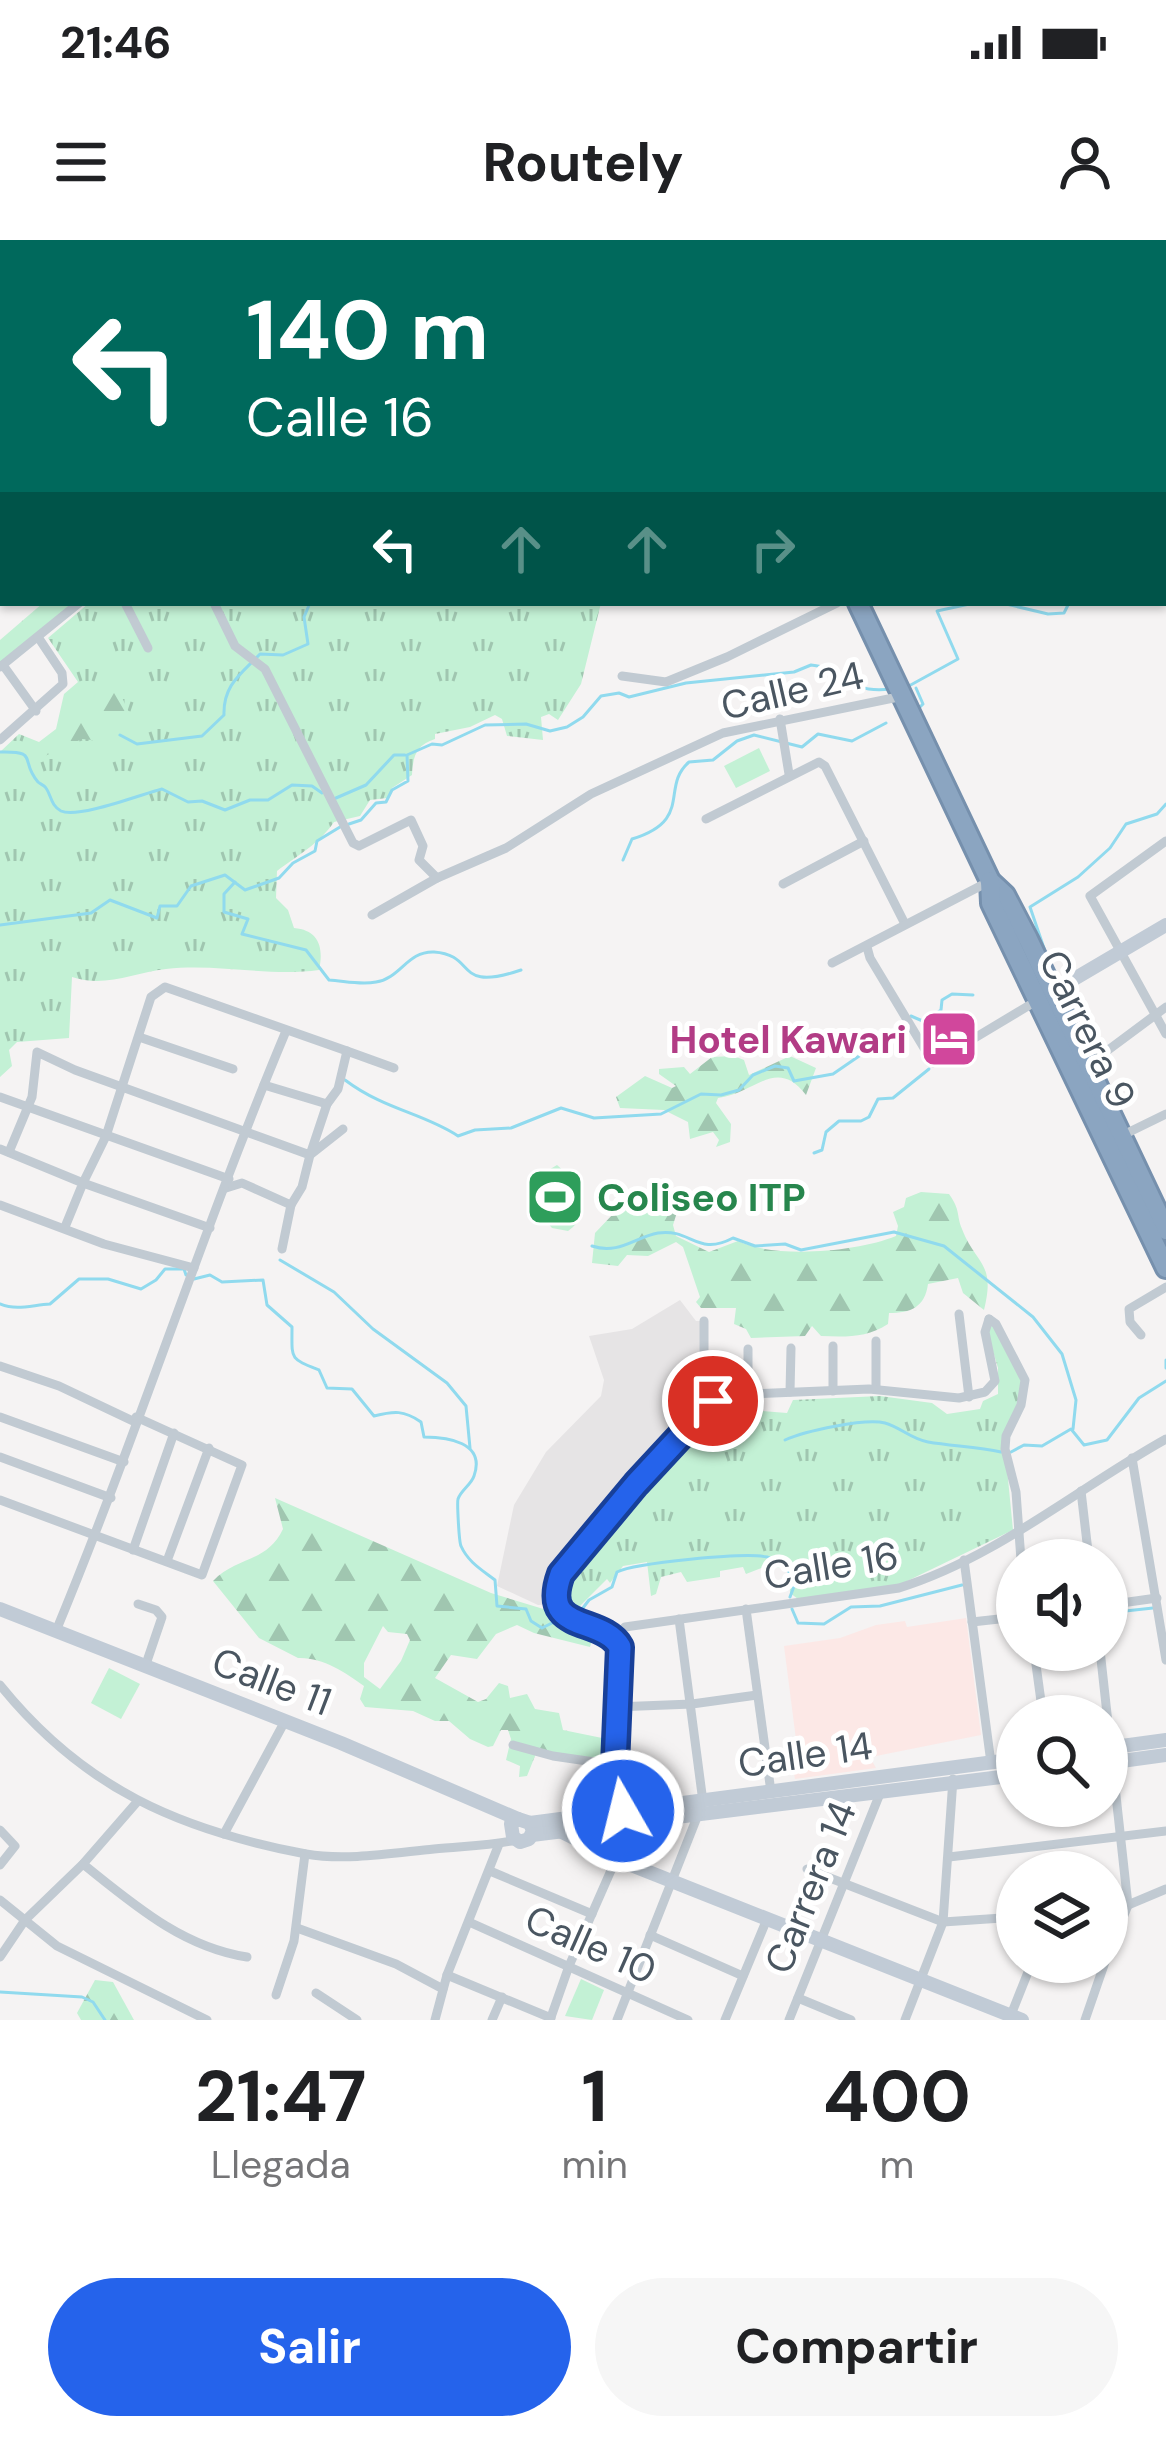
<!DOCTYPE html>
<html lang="es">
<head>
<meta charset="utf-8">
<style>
	:root { --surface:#fff; --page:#f6f6f6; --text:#202124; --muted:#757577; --accent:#2563eb }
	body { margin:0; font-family:"DM Sans",sans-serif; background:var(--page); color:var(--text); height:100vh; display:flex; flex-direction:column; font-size:45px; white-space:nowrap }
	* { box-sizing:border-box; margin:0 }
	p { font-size:39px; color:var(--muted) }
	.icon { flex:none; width:66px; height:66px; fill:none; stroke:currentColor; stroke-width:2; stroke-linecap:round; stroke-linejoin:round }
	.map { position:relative; height:1780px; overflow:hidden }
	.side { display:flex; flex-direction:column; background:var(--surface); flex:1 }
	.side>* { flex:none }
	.guide { position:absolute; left:0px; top:0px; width:1167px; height:366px; box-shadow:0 3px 9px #0004; background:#00695c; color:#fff; overflow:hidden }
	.controls { position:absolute; left:996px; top:1299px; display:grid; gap:24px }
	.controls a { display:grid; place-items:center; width:132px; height:132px; border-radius:50%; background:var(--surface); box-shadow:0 3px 9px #0004; font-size:60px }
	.pin { position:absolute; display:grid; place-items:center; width:102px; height:102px; color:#fff; margin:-51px; border:6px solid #fff; border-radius:50%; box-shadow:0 3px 12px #0007 }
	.me { position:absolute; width:132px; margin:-66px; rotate:352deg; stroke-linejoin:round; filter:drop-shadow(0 0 9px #0008) }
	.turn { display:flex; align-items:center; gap:42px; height:252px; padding:0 48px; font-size:54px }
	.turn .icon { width:156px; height:156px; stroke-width:2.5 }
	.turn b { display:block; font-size:84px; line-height:102px }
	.lanes { display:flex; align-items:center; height:114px; padding:0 48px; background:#0003; justify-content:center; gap:60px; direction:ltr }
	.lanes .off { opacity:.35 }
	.eta { display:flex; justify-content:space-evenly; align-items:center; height:204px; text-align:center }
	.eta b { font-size:72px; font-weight:700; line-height:84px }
	.action { display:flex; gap:24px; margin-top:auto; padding:24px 48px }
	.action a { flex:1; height:138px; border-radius:72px; background:var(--accent); color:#fff; font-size:48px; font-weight:700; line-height:138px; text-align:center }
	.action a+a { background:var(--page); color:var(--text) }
	.status { display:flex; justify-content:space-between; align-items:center; height:84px; padding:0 60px; background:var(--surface); direction:ltr }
	.status svg { height:33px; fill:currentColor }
	header { display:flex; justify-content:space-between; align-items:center; height:156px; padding:0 48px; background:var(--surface); font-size:54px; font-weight:700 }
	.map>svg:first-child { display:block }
	.education { fill:#e6e4e5 }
	.medical { fill:#fce8e6 }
	.grass { fill:url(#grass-tufts) }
	.forest { fill:url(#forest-firs); fill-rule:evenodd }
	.pitch { fill:#c3f1d5 }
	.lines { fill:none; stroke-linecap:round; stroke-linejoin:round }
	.stream { stroke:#90daee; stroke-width:3 }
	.highway-casing { stroke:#7690ad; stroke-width:24 }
	.street { stroke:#c1cad2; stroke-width:9 }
	.secondary { stroke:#c1cbd6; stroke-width:14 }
	.highway { stroke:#8ba5c1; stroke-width:18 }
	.route-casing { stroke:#184099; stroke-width:30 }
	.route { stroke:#2563eb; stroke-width:21 }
	.labels { text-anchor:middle; stroke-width:10; stroke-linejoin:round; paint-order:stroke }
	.street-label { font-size:39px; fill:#4a5661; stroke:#fff }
	.hotel-label { font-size:39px; font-weight:bold; fill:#b23c85; stroke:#fff; text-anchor:end }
	.leisure-label { font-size:39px; font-weight:bold; fill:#27864d; stroke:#fff; text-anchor:start }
</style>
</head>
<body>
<div class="status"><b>21:46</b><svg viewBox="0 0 49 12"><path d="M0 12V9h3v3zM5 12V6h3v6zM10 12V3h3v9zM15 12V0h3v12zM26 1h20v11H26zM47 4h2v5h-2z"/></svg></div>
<header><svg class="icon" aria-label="menu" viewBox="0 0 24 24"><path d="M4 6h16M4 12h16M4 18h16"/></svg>Routely<svg class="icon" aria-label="person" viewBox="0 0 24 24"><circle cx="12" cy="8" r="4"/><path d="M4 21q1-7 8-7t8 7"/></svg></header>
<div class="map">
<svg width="1166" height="1780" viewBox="0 0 1166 1780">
	<defs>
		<pattern id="grass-tufts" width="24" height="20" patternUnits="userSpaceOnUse" patternTransform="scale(3)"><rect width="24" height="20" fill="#c3f1d5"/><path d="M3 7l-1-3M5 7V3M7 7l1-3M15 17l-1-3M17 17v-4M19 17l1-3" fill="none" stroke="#a0c6b0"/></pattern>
		<pattern id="forest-firs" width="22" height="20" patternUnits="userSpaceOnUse" patternTransform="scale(3)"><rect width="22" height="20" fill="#c3f1d5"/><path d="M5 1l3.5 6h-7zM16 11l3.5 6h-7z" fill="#a0c6b0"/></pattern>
	</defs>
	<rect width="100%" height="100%" fill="#f5f3f3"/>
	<polygon class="education" points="680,1060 696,1081 704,1081 704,1157 709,1164 561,1334 558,1364 538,1365 497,1346 514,1265 546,1212 601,1156 604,1140 589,1096 632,1089"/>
	<polygon class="medical" points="966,1378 981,1495 876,1516 871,1519 876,1528 795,1539 791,1517 798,1515 784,1406 840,1398 876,1385 905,1381 907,1387"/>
	<g class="grass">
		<polygon points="43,363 73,363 0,423 0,400"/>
		<path d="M 89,363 L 601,363 L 581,444 L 558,480 L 549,474 L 541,477 L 543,500 L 507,496 L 502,479 L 495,475 L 470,487 L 435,494 L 435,499 C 416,505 413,516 412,535 L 392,548 L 387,558 L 370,560 L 360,576 L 334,582 C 319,604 298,615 277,631 L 276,658 L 288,670 L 294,688 C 319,690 324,708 319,730 C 269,737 217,723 166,729 C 134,733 104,748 72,737 L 69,798 L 17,802 L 9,810 L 12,826 L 0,837 L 0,512 L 19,494 L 39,502 L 56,489 L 64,454 L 78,442 L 48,398 Z"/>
		<polygon points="992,1082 1021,1139 1019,1162 1004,1198 1013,1290 901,1344 798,1359 790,1353 789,1328 764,1327 746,1334 743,1327 720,1331 720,1337 687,1342 681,1332 661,1337 656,1354 651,1356 647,1322 623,1326 610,1343 607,1339 570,1376 563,1360 569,1333 592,1311 650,1235 683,1203 709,1168 729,1161 729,1167 734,1171 752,1166 761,1171 787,1173 793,1160 880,1156 932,1163 947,1174 980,1169 983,1161 998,1154 998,1128 986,1088"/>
	</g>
	<g class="forest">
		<polygon points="0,0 160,0 164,3 3,3 3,141"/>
		<polygon points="117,446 133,482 109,487 116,510 108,517 100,514 92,500 82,499 34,521 30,514"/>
		<path d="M 734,816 L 744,820 L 749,835 L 790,816 L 816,828 L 806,855 C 776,816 755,854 718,858 L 716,863 L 731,884 L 730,902 L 716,907 L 719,900 L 713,892 L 690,899 L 688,882 L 664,870 L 620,868 L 616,857 L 645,836 L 672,848 L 676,846 L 659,834 L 659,829 L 684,827 L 690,834 L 712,817 Z"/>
		<path d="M 655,946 L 671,948 L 671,965 L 678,969 L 673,985 L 676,996 L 709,1012 L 738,1001 C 775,1019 857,1012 896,996 L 898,986 L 893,972 L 904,967 L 906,958 L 921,952 L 949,954 C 961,971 956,974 962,989 C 976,1025 996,1022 984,1070 L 963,1053 L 958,1038 L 928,1044 C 925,1067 911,1073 889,1073 L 888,1084 C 867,1098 845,1097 821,1096 L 812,1086 L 805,1096 L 751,1098 L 746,1089 L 734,1084 L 736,1068 L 701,1068 L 696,1062 L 700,1057 L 683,1007 L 676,1002 L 648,1016 L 627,1015 L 618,1026 L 592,1023 L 595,993 L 614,973 L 634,964 Z"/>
		<path d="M 275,1258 L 491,1353 L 550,1371 L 559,1381 L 594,1394 L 590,1407 L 534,1393 L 517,1385 L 496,1394 L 477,1419 L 451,1415 L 435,1438 L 478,1462 L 486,1459 L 499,1443 L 508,1446 L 510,1458 L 527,1454 L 535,1469 L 559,1473 L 563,1490 L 607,1499 L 605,1519 L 537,1511 L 527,1536 L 519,1537 L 520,1526 L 506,1520 L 511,1499 L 508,1490 L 501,1490 L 493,1506 L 488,1507 L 470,1499 L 449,1481 L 435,1481 L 413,1471 L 365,1467 L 360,1459 L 364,1446 C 345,1432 322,1417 298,1418 L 259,1398 L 213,1341 C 237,1316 267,1323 283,1289 ZM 383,1386 L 388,1392 L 407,1394 L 410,1400 L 401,1421 L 380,1449 L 364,1437 L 364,1423 Z"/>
		<polygon points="95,1740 113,1742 134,1780 81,1780 77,1773"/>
	</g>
	<g class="pitch">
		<polygon points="759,508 770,531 736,548 724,526"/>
		<path d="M 557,925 C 578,943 596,971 568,991 L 552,988 L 530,962 L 527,943 Z"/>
		<polygon points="109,1428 140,1444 121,1479 91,1463"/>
		<polygon points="581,1739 604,1750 592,1780 565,1776"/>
	</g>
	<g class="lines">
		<g class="stream">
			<polyline points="70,3 72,0"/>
			<polyline points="1164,130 1166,128"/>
			<polyline points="1002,363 1048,374 1064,373 1069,363"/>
			<polyline points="907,447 958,419 937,371 974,363"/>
			<polyline points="916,448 923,464 920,467"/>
			<path d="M 120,495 L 137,504 L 202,496 L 224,475 C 223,445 241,434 260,414 L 283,415 L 308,404 L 304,377 L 310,363"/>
			<path d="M 0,512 C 40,511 19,520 38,542 C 40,544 44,545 46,548 C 51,555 51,566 61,571 C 78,579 142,554 162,549 L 188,562 L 202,561 L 225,570 L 250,560 L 268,560 L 292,545 L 312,546 L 322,553"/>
			<polyline points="336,558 366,545 394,515 405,515"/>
			<path d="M 349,584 L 361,580 L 376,563 L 386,562 L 392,550 L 408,541 L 407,515 L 432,504 L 442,505 L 485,485 L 526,484 L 550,491 L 567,487 L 583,477 L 601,456 L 619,453 L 629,457 L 686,443 L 794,432 L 811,425 C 849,429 841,454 891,449"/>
			<path d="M 623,620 L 632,599 C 694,580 660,547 689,522 L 713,520 L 737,501 L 754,495 L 802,507 L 818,494 L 852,501 L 886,483"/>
			<path d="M 235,642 L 224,654 L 224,672 L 248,679 L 242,694 L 306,710 L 329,740 C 345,741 360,745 376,742 C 401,738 407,711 434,712 C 478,715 453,753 521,730"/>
			<polyline points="0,685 91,673 110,660 157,678 160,666 177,666 191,646 225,635 245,650 279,638 293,623 315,611 317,601 340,587"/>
			<polyline points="1047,717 1030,667 1078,637 1110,608 1126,584 1157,574 1166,564"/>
			<polyline points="911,776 925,782 941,770 942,760 952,754 973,755"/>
			<polyline points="925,782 936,801 934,811"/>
			<path d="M 345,840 C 385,870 423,873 458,896 L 475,890 L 511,888 L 561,868 L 594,878 L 661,874 L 701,854 L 721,855 L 739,850 L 753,835 L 775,826 L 788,828 L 794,841 L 833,834 L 865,812 L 874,798 L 893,791 L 901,782"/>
			<polyline points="814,913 822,910 826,892 839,881 861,881 869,877 878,859 893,858 929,829"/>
			<path d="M 592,1006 C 619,1015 635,997 658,993 C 691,988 697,1017 733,998 L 755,1006 L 785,1004 L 801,1010 L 894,992 L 944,1006 L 1033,1077 L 1062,1114 L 1076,1160 L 1073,1189"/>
			<polyline points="280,1020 334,1052 373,1089 447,1143 466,1166 470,1208"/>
			<path d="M 194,1039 L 210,1035 L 222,1042 L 263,1040 L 267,1065 L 292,1087 C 292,1120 289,1118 319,1130 L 327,1148 L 352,1149 L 374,1176 C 394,1171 404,1170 421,1182 L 424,1197 C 447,1197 486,1202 474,1236 C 471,1245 461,1250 458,1259 C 457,1263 459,1302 461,1306 C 468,1322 482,1330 495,1340 L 497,1366 L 526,1369 L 531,1381 L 542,1388 L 554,1382 L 570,1385"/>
			<path d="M 0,1064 C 17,1071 32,1065 50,1064 L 79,1039 L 108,1039 L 141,1049 L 156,1040 L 165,1029 L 184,1029 L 186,1035"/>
			<polyline points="1166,1120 1166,1128"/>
			<path d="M 785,1200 C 805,1191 865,1178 885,1183 C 900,1187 911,1199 928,1202 C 952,1206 978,1207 1001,1212"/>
			<polyline points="1011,1212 1024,1205 1042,1206 1071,1189 1084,1205 1107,1200 1139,1158 1166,1141"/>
			<polyline points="792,1369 798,1383 824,1384 851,1367 880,1366 962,1345"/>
			<polyline points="1107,1373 1153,1368"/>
			<path d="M 576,1377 L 589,1360 L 612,1347 L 617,1332 C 635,1323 745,1312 767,1317 C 780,1321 789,1330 796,1341 L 790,1357"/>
			<polyline points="0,1752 82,1757 93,1762 105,1780"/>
		</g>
		<g class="highway-casing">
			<g id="highway">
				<polyline points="684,0 686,3"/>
				<polyline points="858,363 990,641 1005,655 1028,699 1166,990"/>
				<polyline points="990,641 991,663 1166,1028"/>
			</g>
		</g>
		<g class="street">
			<polyline points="200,0 202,3"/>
			<polyline points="745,0 745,3"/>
			<polyline points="1156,0 1160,3"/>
			<polyline points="239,3 242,0"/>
			<polyline points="0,223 3,221"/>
			<polyline points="125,363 148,408"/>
			<polyline points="214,363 235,406 265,429 353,603 359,606 411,580 423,606 419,620 437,638"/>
			<polyline points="3,425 36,471"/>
			<polyline points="0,427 79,363"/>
			<polyline points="622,436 666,442 727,417 837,363"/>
			<polyline points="780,479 789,534"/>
			<polyline points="0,500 63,444 62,433 38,397"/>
			<polyline points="706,579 819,522 825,526 905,684"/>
			<polyline points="1166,601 1090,656 1166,794"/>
			<polyline points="783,644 864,601"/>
			<polyline points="372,675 437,638 506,608 591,554 723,493 903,456"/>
			<polyline points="867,707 870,718 933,823 1038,760"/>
			<polyline points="832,723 990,641"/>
			<polyline points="139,797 233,829"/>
			<polyline points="1088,825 1166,767"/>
			<polyline points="264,845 327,864 338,849 347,811 394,828"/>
			<polyline points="0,857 229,939"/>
			<polyline points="1121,896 1166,874"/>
			<polyline points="0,909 83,943 65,987"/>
			<polyline points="9,912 32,857 37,812 75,830 310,915 327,864"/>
			<polyline points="226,948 242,943 291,965 282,1009"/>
			<polyline points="0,965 104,1004 194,1028"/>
			<polyline points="291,965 302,947 310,915 343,889"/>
			<polyline points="210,988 83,943 106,896 151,757 165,747 347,811"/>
			<polyline points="959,1074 969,1157"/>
			<polyline points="989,1079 996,1084 1025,1140 1021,1165 1006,1196 1005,1209 1016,1252 1021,1320"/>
			<polyline points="704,1081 704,1157 709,1164"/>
			<polyline points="1141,1095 1130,1082 1129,1069 1166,1047"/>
			<polyline points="876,1101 876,1149"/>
			<polyline points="833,1106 833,1151"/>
			<polyline points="748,1109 748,1154"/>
			<polyline points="0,1126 59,1146 135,1182"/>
			<polyline points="790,1152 791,1108"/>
			<polyline points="0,1177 124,1222"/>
			<polyline points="0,1217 111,1258"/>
			<polyline points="1132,1218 1166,1420"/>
			<polyline points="1081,1251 1089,1320"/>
			<polyline points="0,1260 202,1335 242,1225 136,1177"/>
			<polyline points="133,1310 174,1193"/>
			<polyline points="964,1320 991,1523"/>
			<polyline points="167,1321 209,1208"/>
			<polyline points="138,1364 156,1370 162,1377 145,1427"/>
			<polyline points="1107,1365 1157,1358"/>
			<polyline points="746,1369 771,1552"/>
			<polyline points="972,1382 1017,1377"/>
			<path d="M 56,1391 C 138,1193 203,989 286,791"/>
			<polyline points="615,1399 565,1375 557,1356 561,1334 636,1244 713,1161 748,1154 869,1149 959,1158 985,1152 995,1141 985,1092 989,1079"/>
			<path d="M 615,1399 L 625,1387 L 899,1348 C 996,1318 1078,1248 1166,1199"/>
			<path d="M 615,1399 C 627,1422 612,1491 615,1523 C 616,1539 620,1555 623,1571"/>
			<polyline points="1034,1410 1043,1476"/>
			<polyline points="1100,1410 1128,1665 1107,1718"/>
			<path d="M 0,1445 C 83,1548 179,1590 306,1614 C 346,1621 393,1613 434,1609 C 461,1606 489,1606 516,1600"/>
			<polyline points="615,1467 692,1464 757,1455"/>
			<polyline points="513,1505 553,1516 615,1525"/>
			<polyline points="0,1590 15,1606 0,1625"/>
			<polyline points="224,1594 285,1481"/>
			<polyline points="949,1617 1166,1591"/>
			<path d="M 83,1624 C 133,1664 182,1707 247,1717"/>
			<polyline points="807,1629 943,1682 1017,1677"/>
			<polyline points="490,1631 592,1674"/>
			<polyline points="0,1660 57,1706 207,1780"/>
			<polyline points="1107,1667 1128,1665 1166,1649"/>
			<polyline points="469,1682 688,1780"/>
			<polyline points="297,1688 396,1724 443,1749"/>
			<polyline points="650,1695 743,1736"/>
			<polyline points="0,1717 25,1680 83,1624 137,1562"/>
			<polyline points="447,1735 551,1778"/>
			<polyline points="316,1753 357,1780"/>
			<polyline points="276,1755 294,1701 305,1614"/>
			<polyline points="798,1758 851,1780"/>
			<polyline points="1011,1775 1032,1722"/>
			<polyline points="435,1780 447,1735 499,1604"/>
			<polyline points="492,1780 502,1757"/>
			<polyline points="550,1780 569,1726 616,1619"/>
			<polyline points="617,1780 703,1562 679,1379"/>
			<polyline points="725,1780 767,1679"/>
			<polyline points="789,1780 881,1551"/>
			<polyline points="905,1780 943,1682 953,1539"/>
			<polyline points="1085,1780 1105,1722"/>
		</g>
		<g class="secondary">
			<polyline points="1052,752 1166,685"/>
			<polyline points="0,1369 341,1503 518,1579"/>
			<polyline points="1107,1508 1166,1500"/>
			<polyline points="1107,1523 1166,1515"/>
			<polyline points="530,1583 533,1591 529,1599 520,1602 513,1597 511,1584 518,1579 530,1583 1017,1519"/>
			<polyline points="562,1592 616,1619 1022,1780"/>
			<polyline points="532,1595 1017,1535"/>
		</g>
		<use href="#highway" class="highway"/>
	</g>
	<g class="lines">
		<g class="route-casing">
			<path id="route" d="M 623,1571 L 615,1525 L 620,1407 C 602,1375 539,1394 561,1334 L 636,1244 L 713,1161"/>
		</g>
		<use href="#route" class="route"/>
	</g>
	<defs>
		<g id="hotel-square" transform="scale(3)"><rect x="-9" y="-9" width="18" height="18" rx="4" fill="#d1479c" stroke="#fff"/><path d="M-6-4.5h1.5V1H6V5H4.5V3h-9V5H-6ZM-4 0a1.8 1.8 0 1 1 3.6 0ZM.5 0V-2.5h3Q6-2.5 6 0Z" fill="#fff"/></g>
		<g id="stadium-square" transform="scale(3)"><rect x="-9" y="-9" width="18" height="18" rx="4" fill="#2e9e5b" stroke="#fff"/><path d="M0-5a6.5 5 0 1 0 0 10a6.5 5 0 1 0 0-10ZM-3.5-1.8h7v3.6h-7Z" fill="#fff"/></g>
	</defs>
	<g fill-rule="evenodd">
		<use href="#hotel-square" x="949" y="799"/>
		<use href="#stadium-square" x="555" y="957"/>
	</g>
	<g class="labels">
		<g class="street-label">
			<text transform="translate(792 450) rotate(-13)" y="14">Calle 24</text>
			<text transform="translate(1088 789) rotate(64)" y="14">Carrera 9</text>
			<text transform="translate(831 1325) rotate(-9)" y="14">Calle 16</text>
			<text transform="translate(272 1441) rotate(21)" y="14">Calle 11</text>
			<text transform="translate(805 1514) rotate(-8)" y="14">Calle 14</text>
			<text transform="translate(810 1647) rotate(-68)" y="14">Carrera 14</text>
			<text transform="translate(591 1704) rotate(24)" y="14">Calle 10</text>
		</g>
		<g class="hotel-label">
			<text x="907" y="813">Hotel Kawari</text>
		</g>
		<g class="leisure-label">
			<text x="597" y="971">Coliseo ITP</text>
		</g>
	</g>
</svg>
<div class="controls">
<a><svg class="icon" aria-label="sound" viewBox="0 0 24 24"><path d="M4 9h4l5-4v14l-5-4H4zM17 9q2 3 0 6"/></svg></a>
<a><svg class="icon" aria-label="search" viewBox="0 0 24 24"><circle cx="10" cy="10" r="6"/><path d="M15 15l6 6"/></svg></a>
<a><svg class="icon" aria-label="layers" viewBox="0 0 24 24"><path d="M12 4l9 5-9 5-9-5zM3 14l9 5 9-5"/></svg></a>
</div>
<div class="pin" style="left:713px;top:1161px;background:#d93025"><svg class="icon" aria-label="arrive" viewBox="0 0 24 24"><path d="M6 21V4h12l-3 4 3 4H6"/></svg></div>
<svg class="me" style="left:623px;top:1571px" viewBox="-20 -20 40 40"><circle r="17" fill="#2563eb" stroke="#fff" stroke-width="3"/><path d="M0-11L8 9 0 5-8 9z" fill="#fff"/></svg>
<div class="guide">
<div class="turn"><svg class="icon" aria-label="left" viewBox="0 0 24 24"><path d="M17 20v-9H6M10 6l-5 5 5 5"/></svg><div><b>140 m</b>Calle 16</div></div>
<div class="lanes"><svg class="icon" aria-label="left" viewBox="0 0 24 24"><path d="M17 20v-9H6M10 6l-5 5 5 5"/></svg><svg class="icon off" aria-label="ahead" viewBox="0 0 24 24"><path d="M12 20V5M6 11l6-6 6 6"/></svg><svg class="icon off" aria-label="ahead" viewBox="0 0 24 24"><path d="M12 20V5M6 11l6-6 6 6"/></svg><svg class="icon off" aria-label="right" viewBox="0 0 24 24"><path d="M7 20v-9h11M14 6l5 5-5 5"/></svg></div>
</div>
</div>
<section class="side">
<div class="eta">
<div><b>21:47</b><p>Llegada</p></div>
<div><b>1</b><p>min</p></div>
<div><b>400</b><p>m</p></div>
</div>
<div class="action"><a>Salir</a><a>Compartir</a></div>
</section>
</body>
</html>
